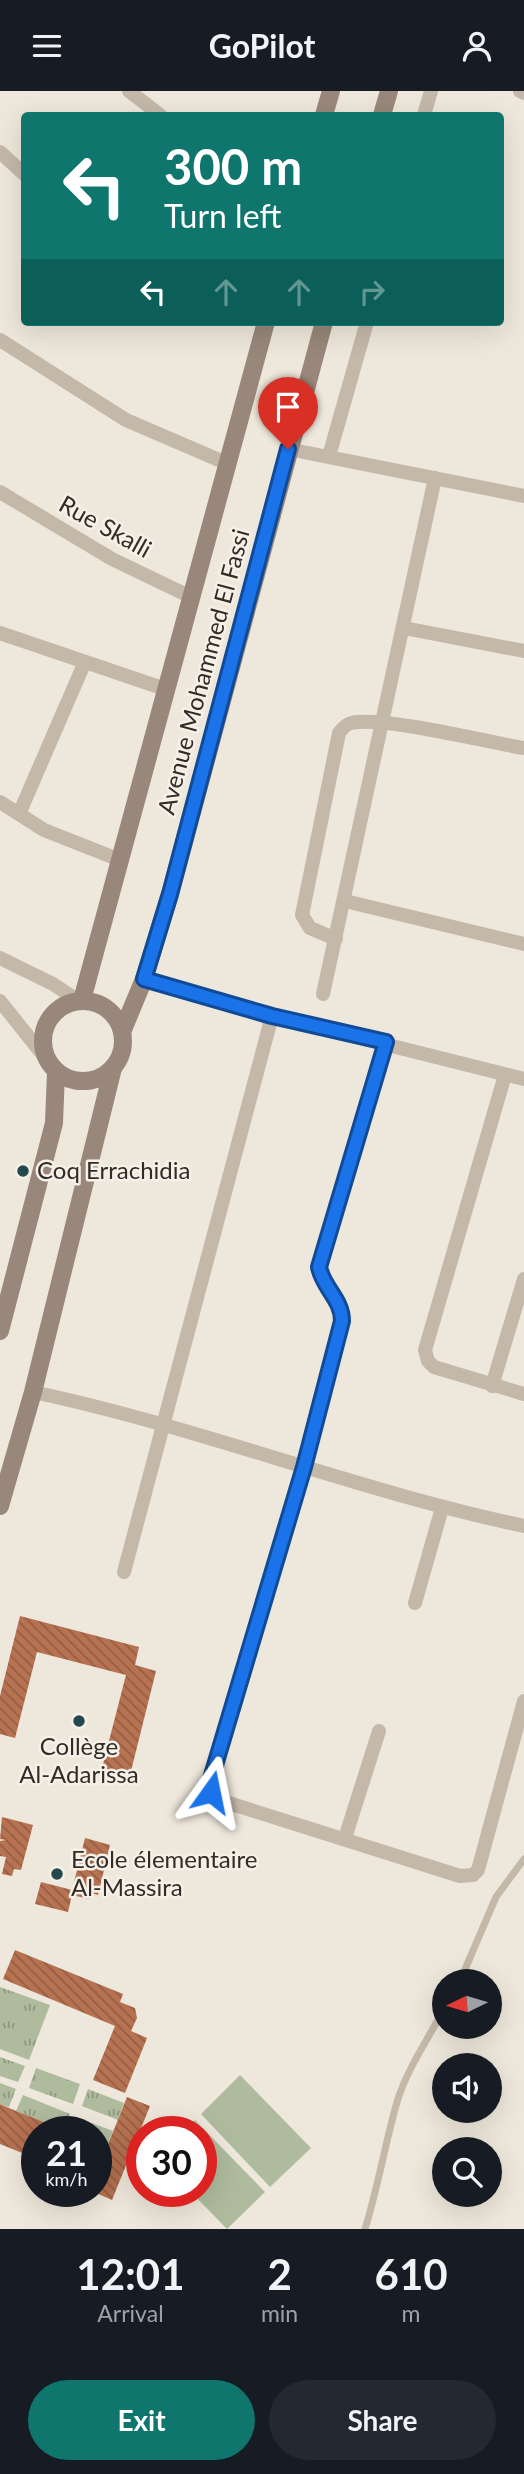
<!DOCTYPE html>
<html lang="en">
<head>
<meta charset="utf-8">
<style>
	:root { --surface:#171b24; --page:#242831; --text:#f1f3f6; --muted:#9ea1a6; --accent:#0f766e }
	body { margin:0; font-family:Lato,sans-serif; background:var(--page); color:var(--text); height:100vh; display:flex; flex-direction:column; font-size:26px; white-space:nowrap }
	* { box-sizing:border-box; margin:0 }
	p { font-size:23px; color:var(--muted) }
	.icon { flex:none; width:38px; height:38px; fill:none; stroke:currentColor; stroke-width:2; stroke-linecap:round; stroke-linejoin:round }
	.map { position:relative; height:2138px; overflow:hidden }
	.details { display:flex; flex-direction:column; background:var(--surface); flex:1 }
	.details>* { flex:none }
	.top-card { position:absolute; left:21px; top:21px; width:483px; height:214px; border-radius:7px; box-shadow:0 7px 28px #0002; background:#0f766e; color:#fff; overflow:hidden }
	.needle { width:46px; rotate:265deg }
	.buttons { position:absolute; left:432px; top:1878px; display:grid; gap:14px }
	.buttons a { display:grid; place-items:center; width:70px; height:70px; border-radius:50%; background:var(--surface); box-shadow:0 7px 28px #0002; font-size:35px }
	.speed { position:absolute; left:21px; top:2025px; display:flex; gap:14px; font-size:35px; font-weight:700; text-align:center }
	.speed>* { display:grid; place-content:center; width:91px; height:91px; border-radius:50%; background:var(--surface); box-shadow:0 7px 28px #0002; line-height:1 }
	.speed small { font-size:18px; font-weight:400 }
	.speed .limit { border:10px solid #d22; background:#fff; color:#111 }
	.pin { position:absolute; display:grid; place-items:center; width:60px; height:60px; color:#fff; margin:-72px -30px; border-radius:50% 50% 50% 0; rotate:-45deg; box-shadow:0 0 7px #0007 }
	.pin .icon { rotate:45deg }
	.me { position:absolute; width:77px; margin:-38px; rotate:12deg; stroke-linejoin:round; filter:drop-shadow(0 0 5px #0008) }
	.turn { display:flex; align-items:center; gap:24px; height:147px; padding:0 28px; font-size:32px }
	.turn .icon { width:91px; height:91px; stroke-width:2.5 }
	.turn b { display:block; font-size:49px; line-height:60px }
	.lanes { display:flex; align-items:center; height:66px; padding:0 28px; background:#0003; justify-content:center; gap:35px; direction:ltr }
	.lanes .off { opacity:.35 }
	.eta { display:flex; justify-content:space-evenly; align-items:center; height:119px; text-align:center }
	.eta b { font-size:42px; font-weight:700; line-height:49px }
	.action { display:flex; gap:14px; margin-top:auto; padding:14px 28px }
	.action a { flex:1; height:80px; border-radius:42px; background:var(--accent); color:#fff; font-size:28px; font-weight:700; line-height:80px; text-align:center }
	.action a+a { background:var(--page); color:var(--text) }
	header { display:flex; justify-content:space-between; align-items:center; height:91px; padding:0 28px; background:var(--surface); font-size:32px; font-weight:700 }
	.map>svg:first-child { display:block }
	.grass { fill:url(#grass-tufts) }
	.green { fill:#aebb9d }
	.building { fill:url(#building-back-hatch) }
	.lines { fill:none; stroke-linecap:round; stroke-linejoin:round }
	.service { stroke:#c4b8a9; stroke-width:7 }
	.minor { stroke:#c4b8a9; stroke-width:14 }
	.secondary { stroke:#98877a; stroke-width:18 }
	.route-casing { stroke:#114b97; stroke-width:18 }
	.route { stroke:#1a73e8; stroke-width:12 }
	.poi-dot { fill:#23484e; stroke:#f6f0e7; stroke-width:2.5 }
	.labels { text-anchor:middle; stroke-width:5; stroke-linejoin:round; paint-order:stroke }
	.street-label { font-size:24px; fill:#322c28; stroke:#f6f0e7 }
	.poi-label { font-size:24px; fill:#322c28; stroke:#f6f0e7; text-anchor:start }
</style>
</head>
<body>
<header><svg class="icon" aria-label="menu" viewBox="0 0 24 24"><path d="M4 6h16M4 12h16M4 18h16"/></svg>GoPilot<svg class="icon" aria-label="person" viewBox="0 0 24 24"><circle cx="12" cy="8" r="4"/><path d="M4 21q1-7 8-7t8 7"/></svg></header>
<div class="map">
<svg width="524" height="2138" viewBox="0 0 524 2138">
	<defs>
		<pattern id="grass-tufts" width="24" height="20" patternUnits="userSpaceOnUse" patternTransform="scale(1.75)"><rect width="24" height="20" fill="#aebb9d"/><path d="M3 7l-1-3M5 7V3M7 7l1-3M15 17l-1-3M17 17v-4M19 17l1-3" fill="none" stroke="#8e9880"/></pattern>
		<pattern id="building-back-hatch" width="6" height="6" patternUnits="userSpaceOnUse" patternTransform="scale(1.75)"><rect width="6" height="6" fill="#b67251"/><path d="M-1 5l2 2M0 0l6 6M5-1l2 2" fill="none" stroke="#955e43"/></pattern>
	</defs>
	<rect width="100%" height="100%" fill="#eee7db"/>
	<g class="grass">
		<polygon points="0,1896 50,1914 29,1969 0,1958"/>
		<polygon points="0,1966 25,1975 18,1991 0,1985"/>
		<polygon points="36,1977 80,1993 73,2013 29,1997"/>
		<polygon points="0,1992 16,1998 9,2016 0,2013"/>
		<polygon points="88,1998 124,2012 118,2029 82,2015"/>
		<polygon points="23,2004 70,2023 64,2039 16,2020"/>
		<polygon points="76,2026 113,2040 105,2061 96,2058 96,2040 70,2040"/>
	</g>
	<g class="green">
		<polygon points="240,1984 311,2057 270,2096 201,2023"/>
		<polygon points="195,2029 265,2101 227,2138 190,2100 201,2100 201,2040 184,2040"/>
	</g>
	<g class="building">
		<polygon points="20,1525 139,1556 135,1574 156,1580 130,1684 102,1677 126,1584 37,1561 15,1647 0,1643 0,1605"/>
		<polygon points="2,1726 33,1734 21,1779 14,1778 12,1785 2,1783 6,1766 0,1765 0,1750 6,1749 0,1748"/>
		<polygon points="85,1747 110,1754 98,1804 90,1802 89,1808 72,1804 68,1821 35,1813 41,1791 72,1799"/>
		<polygon points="15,1859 123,1903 120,1911 135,1917 137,1927 131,1940 147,1947 125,2002 93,1989 115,1935 3,1888"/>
		<polygon points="127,2006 150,2015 112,2109 96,2102 96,2082 101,2070 96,2068 96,2058 105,2061"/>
		<polygon points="0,2013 16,2020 67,2040 37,2040 37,2068 0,2053"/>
	</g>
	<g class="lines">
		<g class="service">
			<polyline points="460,1890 496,1806 524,1768"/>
			<path d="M 365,2138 C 378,2096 385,2053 397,2011 C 407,1978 428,1948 444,1918"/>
		</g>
		<g class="minor">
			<polyline points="129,0 160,24"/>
			<polyline points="520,0 524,2"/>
			<polyline points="424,24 431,0"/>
			<polyline points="0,61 24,83"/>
			<polyline points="0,249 126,329 226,372"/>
			<polyline points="288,358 524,405"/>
			<polyline points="329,365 367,231"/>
			<polyline points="0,401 112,468 191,506"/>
			<polyline points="404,537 524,560"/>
			<polyline points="0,542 168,599"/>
			<polyline points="0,711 44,739 120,769"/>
			<polyline points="19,723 84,573"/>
			<polyline points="345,810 524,853"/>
			<path d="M 336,848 L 310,837 L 302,824 L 339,642 C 342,638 346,633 351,632 C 384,625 486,651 524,657"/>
			<polyline points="0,867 53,893 77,909"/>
			<polyline points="144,888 272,925 524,988"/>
			<polyline points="323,903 435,387"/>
			<polyline points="0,910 47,969"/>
			<path d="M 386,952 L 319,1176 C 323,1197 342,1208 342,1229 L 305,1375 L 210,1691 L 211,1701 L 216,1708 L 460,1785 L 473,1784 L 478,1779 L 524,1610"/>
			<polyline points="505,984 425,1259 428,1270 434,1276 524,1303"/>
			<polyline points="492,1295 524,1188"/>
			<path d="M 33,1301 C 199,1336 358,1400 524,1435"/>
			<polyline points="124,1481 272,925"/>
			<polyline points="415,1512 442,1417"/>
			<polyline points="345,1747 379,1640"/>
		</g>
		<g class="secondary">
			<polyline points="324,24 331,0"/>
			<polyline points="382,24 389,0"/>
			<polyline points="82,909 266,231"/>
			<circle cx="83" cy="950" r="40"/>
			<polyline points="122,941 144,888 170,803 324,231"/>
			<polyline points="0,1240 54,1032 56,981"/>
			<polyline points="0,1415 33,1301 113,977"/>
		</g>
	</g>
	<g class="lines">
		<g class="route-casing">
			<path id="route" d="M 211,1701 L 210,1691 L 304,1376 L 342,1230 C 342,1208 323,1197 319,1176 L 386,951 L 272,925 L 144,888 L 170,803 L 288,358"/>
		</g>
		<use href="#route" class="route"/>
	</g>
	<g class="poi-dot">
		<circle cx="23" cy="1080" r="7"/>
		<circle cx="79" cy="1630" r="7"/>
		<circle cx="57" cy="1783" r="7"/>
	</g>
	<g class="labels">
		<g class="street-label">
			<text transform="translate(105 436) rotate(29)" y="8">Rue Skalli</text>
			<text transform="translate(204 581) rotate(-75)" y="8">Avenue Mohammed El Fassi</text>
		</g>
		<g class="poi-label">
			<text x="37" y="1088">Coq Errachidia</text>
			<text x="79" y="1664" text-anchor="middle">Collège<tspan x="79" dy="28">Al-Adarissa</tspan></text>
			<text x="71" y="1777">Ecole élementaire<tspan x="71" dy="28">Al-Massira</tspan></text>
		</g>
	</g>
</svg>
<div class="buttons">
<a><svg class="needle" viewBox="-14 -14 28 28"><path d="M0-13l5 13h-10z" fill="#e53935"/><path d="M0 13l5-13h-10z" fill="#9ea1a6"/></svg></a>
<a><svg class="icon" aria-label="sound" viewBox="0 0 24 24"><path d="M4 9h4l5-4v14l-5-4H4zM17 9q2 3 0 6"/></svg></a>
<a><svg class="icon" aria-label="search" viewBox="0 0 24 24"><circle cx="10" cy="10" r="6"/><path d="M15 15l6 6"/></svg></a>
</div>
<div class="speed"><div>21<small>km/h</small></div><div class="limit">30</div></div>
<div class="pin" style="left:288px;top:358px;background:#d93025"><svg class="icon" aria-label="arrive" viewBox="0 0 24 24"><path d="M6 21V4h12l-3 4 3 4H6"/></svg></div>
<svg class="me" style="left:211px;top:1701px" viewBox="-20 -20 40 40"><path d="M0-17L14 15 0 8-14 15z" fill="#1a73e8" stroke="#fff" stroke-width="4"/></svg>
<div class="top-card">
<div class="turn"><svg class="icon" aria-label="left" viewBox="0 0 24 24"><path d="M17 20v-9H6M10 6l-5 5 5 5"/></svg><div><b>300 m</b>Turn left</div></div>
<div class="lanes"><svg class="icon" aria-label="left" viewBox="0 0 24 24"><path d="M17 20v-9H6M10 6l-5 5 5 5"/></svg><svg class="icon off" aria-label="ahead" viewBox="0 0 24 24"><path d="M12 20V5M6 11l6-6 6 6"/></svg><svg class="icon off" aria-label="ahead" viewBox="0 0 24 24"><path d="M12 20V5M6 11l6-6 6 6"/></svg><svg class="icon off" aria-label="right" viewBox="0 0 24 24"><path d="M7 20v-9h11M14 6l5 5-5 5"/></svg></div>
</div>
</div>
<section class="details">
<div class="eta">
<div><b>12:01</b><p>Arrival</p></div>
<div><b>2</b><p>min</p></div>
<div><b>610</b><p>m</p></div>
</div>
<div class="action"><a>Exit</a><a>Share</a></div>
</section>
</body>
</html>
